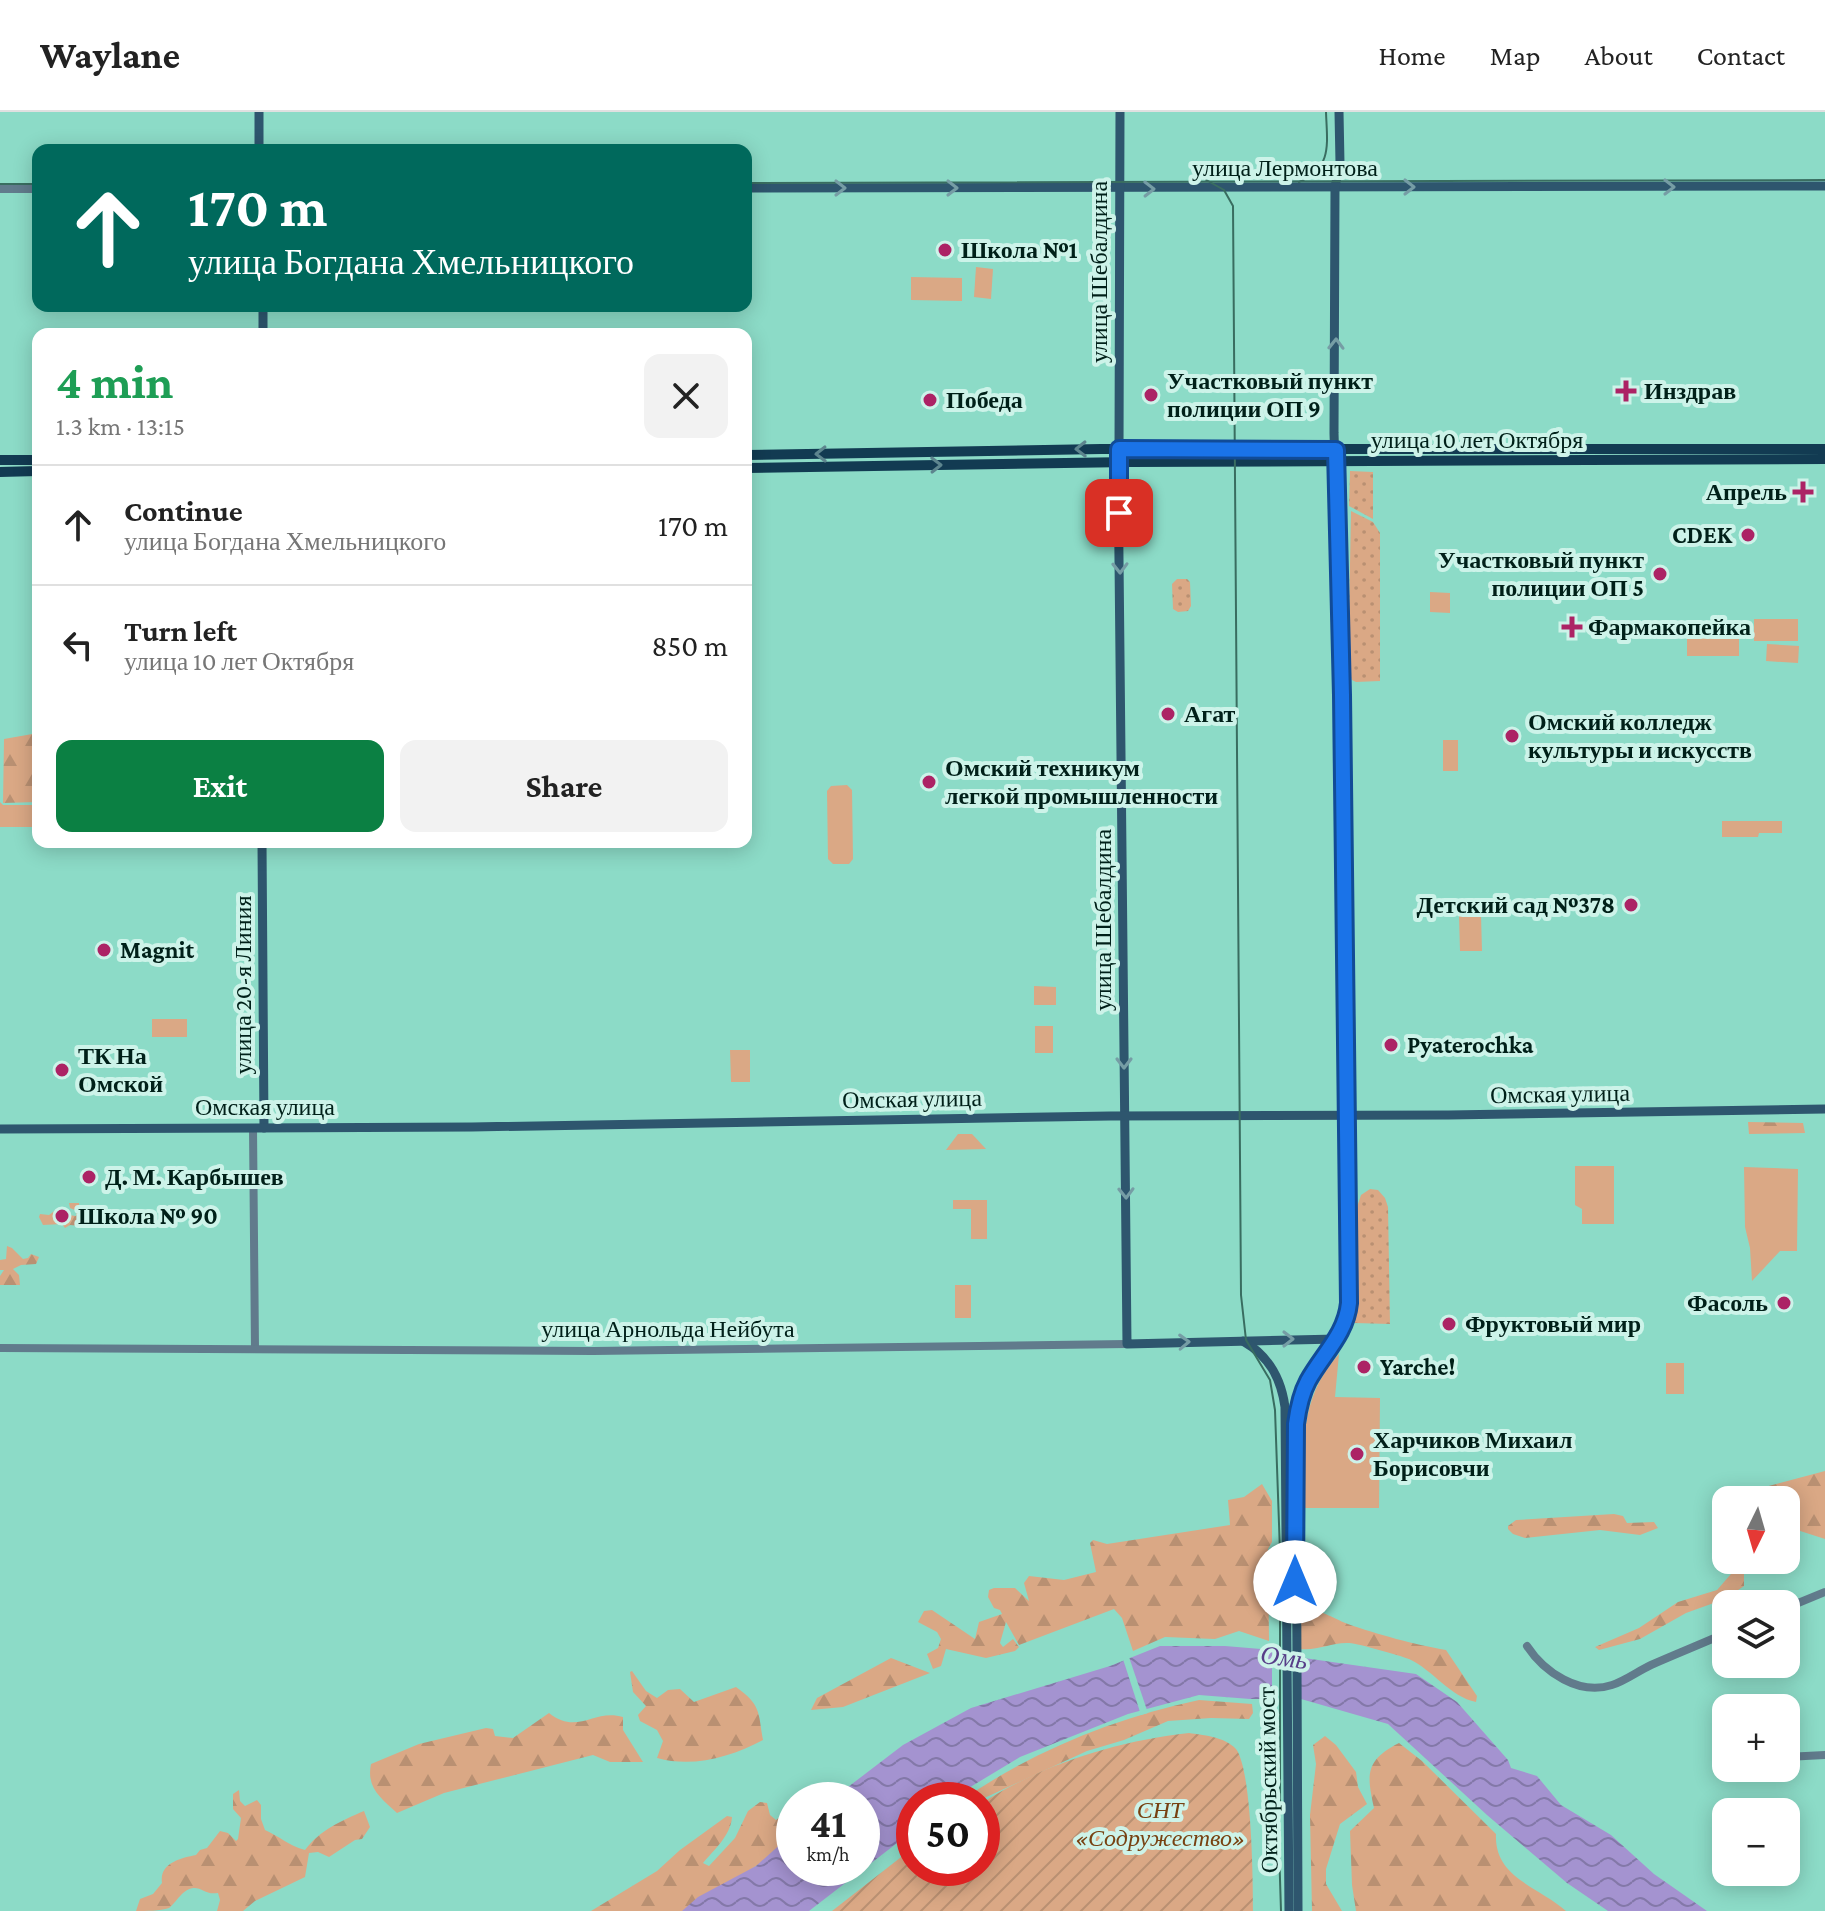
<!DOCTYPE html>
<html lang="en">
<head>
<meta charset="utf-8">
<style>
	:root { --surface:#fff; --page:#f2f2f2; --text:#222; --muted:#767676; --line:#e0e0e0; --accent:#0b8043 }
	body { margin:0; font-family:"Crimson Pro",serif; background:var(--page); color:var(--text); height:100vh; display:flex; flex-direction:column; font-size:30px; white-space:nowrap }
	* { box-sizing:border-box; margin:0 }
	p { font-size:26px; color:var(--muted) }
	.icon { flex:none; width:44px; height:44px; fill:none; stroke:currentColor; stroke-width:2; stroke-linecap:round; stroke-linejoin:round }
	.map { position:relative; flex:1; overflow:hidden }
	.drawer { position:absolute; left:32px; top:216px; width:720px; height:520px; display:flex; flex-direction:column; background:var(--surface); border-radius:16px; box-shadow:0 4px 20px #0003 }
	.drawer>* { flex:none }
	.guide { position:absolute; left:32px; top:32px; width:720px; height:168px; border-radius:16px; box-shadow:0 4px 20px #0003; background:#00695c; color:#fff; overflow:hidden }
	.needle { width:52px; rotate:185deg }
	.buttons { position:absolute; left:1712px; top:1374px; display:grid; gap:16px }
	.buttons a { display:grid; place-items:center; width:88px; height:88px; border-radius:16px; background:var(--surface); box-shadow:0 4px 20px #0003; font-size:40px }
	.speed { position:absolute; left:776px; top:1670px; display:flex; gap:16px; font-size:40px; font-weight:700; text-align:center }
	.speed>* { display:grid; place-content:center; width:104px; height:104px; border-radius:50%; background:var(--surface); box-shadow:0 4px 20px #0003; line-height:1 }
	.speed small { font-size:20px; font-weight:400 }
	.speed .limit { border:12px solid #d22; background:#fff; color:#111 }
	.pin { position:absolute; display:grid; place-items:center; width:68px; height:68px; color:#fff; margin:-34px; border-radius:16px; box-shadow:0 4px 12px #0006 }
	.me { position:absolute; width:88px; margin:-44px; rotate:0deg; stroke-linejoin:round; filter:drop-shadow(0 0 6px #0008) }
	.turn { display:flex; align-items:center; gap:28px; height:168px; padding:0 24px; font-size:36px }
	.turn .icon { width:104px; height:104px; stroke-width:2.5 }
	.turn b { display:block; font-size:56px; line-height:68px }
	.round { display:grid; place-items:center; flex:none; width:84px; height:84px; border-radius:16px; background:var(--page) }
	.head { display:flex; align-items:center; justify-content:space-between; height:136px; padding:0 24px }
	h1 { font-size:48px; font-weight:700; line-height:60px; color:#1e9e55 }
	.button { display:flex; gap:16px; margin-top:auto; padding:16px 24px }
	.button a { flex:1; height:92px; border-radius:16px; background:var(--accent); color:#fff; font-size:32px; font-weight:700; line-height:92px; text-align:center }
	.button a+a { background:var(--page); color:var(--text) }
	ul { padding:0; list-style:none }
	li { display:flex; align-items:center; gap:24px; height:120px; padding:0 24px; border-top:2px solid var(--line) }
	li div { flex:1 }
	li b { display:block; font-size:30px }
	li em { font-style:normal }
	header { display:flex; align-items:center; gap:48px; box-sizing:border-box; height:112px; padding:0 40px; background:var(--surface); border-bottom:2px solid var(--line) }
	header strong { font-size:38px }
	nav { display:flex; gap:44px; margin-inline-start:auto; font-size:28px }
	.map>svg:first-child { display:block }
	.grass { fill:url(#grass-dots) }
	.forest { fill:url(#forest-firs) }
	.park { fill:#daa885 }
	.garden { fill:url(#garden-furrows) }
	.water { fill:url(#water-waves) }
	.pier { fill:#8cdbc7 }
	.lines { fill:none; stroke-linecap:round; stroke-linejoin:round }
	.tertiary { stroke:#617b8c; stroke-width:8 }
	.secondary { stroke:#2e566e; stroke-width:9 }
	.primary { stroke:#123b52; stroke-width:10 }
	.tram { stroke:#396d60; stroke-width:2 }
	.oneway { stroke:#769da5 }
	.oneway2 { stroke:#5d858e }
	.route-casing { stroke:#114b97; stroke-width:20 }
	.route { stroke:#1a73e8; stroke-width:14 }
	.poi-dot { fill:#ac2365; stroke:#cdf3e9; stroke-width:3 }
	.labels { text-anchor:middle; stroke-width:8; stroke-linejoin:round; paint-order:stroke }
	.street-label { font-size:24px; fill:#002019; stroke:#cdf3e9 }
	.poi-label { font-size:24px; font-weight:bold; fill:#002019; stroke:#cdf3e9; text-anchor:start }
	.park-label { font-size:24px; font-style:italic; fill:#774111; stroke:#cdf3e9 }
	.water-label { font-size:26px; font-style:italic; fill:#573e88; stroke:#cdf3e9 }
</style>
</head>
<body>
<header>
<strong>Waylane</strong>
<nav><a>Home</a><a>Map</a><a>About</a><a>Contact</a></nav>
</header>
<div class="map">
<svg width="1825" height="1799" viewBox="0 0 1825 1799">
	<defs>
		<pattern id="grass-dots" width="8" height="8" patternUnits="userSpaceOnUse" patternTransform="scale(2)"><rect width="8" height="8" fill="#daa885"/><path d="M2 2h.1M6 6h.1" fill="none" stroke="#b99072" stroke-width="1.8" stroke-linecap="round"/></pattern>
		<pattern id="forest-firs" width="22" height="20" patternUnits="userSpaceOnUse" patternTransform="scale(2)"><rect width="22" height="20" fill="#daa885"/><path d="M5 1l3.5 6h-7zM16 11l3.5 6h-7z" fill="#b99072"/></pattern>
		<pattern id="garden-furrows" width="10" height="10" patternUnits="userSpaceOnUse" patternTransform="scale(2)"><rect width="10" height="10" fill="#daa885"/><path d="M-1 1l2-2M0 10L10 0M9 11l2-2" fill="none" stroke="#b99072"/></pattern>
		<pattern id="water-waves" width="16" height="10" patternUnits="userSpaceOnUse" patternTransform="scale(2)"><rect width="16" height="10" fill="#a493d0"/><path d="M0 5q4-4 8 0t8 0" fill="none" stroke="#8378a8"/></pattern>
	</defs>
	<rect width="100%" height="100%" fill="#8cdbc7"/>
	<g class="grass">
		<polygon points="1350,359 1373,360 1373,407 1349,394"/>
		<polygon points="1351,399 1373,410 1380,421 1380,569 1356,570 1352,568 1348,559"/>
		<polygon points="1177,467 1187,467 1190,470 1191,494 1188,499 1178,500 1173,497 1172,472"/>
		<polygon points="1370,1077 1378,1078 1385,1086 1388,1095 1390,1212 1354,1211 1357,1095 1361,1083"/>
	</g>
	<g class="forest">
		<polygon points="38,621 38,690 3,691 4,627"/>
		<polygon points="1748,1010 1803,1011 1805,1021 1749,1022"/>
		<polygon points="69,1091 79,1091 80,1114 70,1113 65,1116 62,1112 43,1113 39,1105 40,1102 49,1103 57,1097 61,1102 76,1104 77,1099 70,1096"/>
		<polygon points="7,1134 12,1136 23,1147 28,1146 31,1142 39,1145 36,1152 21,1153 13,1157 19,1163 20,1173 0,1173 0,1164 4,1158 0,1158 0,1148 6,1147"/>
		<polygon points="1825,1359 1825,1427 1794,1417 1786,1420 1786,1388 1741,1388 1740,1385 1742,1381"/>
		<polygon points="1262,1372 1272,1389 1272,1430 1268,1437 1269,1529 1239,1519 1215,1527 1165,1525 1133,1539 1122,1506 1114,1497 1019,1533 1006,1510 1000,1531 1003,1535 1013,1527 1019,1535 1015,1539 986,1546 946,1537 941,1554 933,1557 927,1542 938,1536 941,1527 937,1520 918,1510 924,1499 932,1498 975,1527 979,1510 1002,1502 1000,1498 994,1496 988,1485 989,1478 994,1476 1015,1476 1029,1489 1024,1471 1029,1464 1064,1468 1096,1460 1090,1431 1093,1428 1107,1432 1230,1413 1228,1388 1244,1385"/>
		<polygon points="1614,1402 1623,1404 1627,1411 1654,1410 1658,1416 1640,1423 1600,1418 1525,1426 1513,1422 1508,1417 1508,1414 1516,1408"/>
		<polygon points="1726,1442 1726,1448 1744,1448 1744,1474 1725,1487 1686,1501 1640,1527 1599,1538 1595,1535 1639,1516 1678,1490 1717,1478 1731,1462 1722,1450"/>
		<path d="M 1301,1495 C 1322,1498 1330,1505 1348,1512 C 1376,1522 1416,1533 1446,1538 L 1477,1584 L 1476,1590 C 1450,1585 1433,1558 1409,1547 C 1398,1543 1360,1532 1349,1531 C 1332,1530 1318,1539 1300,1537 Z"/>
		<polygon points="891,1546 930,1561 843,1595 811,1598 817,1586"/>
		<path d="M 632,1559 L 646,1579 L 657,1586 L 668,1578 L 680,1577 L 694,1590 L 736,1575 C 761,1593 758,1599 763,1628 C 731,1645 693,1656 657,1646 L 663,1629 L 657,1618 L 640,1609 L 638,1603 L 646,1594 L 633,1580 L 630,1560 Z"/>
		<path d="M 1199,1588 L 1252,1592 L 1253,1601 L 1249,1607 L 1211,1606 L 1168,1609 L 1124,1628 L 1087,1639 L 980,1688 L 962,1688 C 1033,1639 1115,1606 1199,1588 Z"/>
		<path d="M 549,1601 C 578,1624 594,1596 623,1605 L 623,1618 L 643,1650 L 610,1650 L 593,1643 L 444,1681 L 397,1701 C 381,1686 366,1676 371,1652 L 419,1632 L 486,1616 L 493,1617 L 495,1624 L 513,1626 Z"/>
		<polygon points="1325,1624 1336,1633 1356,1660 1358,1675 1367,1692 1340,1712 1326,1757 1326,1772 1342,1799 1312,1799 1310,1703 1316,1652 1313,1633"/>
		<path d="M 1399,1631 L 1422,1649 L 1496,1722 C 1494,1766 1538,1774 1566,1799 L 1356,1799 L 1352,1773 L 1350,1719 L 1374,1696 C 1366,1661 1366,1648 1399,1631 Z"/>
		<path d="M 239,1678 L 240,1689 L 245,1694 L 257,1688 L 261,1693 L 261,1707 L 265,1718 C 281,1725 287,1733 305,1738 C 320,1718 341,1709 364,1699 L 370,1715 L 362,1727 L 355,1728 L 329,1745 L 318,1740 L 309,1741 L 305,1765 L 255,1789 L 243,1799 L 217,1799 L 220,1788 L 218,1781 C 206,1783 203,1776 194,1776 C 183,1776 176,1791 169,1796 C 160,1799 146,1799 136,1799 L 140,1787 L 153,1782 L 162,1771 C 159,1751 181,1746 196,1743 L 200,1738 L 207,1736 L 220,1719 L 228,1721 L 236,1729 L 238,1727 L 241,1706 L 233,1697 L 233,1682 Z"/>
		<path d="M 760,1690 L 767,1691 L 770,1703 L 776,1708 L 794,1694 L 794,1728 L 690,1799 L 591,1799 L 657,1759 L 680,1738 L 727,1704 L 732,1705 C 731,1723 714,1738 703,1751 L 709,1754 L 735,1726 L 748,1699 Z"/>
	</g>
	<g class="park">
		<polygon points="976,155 993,157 991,187 974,185"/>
		<polygon points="911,165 962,166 962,189 911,188"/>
		<polygon points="1430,480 1450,481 1450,501 1430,500"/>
		<rect x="1754" y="507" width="44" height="22"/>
		<polygon points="1687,514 1739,515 1739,544 1687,544"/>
		<polygon points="1767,532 1799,534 1798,551 1766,549"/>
		<rect x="1443" y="628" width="15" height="31"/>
		<polygon points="847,673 852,678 853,747 849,752 833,752 828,747 827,679 831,674"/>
		<polygon points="0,690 3,693 38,693 38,715 0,715"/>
		<polygon points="1722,709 1782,709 1782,721 1759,721 1758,725 1722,725"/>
		<polygon points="1481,803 1482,839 1460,839 1459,804"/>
		<polygon points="1034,874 1056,875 1056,893 1034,893"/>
		<rect x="152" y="907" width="35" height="18"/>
		<rect x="1035" y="914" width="18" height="27"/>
		<polygon points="730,938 750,938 750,970 731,970"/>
		<polygon points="958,1022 972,1022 986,1037 946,1038"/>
		<polygon points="1575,1054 1614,1054 1614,1112 1582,1112 1582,1097 1575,1093"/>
		<polygon points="1744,1055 1798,1057 1797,1139 1780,1139 1752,1169 1750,1136 1745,1115"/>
		<polygon points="953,1088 987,1088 987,1127 971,1127 971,1097 953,1097"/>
		<rect x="955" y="1173" width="16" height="33"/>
		<path d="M 1339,1242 L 1335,1285 L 1380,1286 L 1379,1396 L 1303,1396 C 1304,1338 1297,1288 1339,1242 Z"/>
		<rect x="1666" y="1251" width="18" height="31"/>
	</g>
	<path class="garden" d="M 1189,1621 C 1204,1623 1225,1625 1236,1637 C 1252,1658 1253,1770 1253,1799 L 832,1799 L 914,1735 L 914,1756 L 982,1756 L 982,1691 C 1043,1652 1117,1629 1189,1621 Z"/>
	<polygon class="water" points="1160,1534 1225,1534 1261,1537 1304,1546 1416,1562 1457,1590 1508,1648 1511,1656 1537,1664 1561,1693 1611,1723 1654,1762 1707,1799 1608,1799 1567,1771 1487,1703 1388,1612 1301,1587 1250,1587 1199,1583 1128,1602 1020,1645 972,1674 953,1688 914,1688 914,1718 809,1799 682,1799 698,1785 756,1754 794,1720 794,1756 862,1756 862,1688 831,1688 903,1633 971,1596 1110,1554"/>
	<g class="pier">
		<polygon points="1272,1535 1300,1541 1300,1591 1272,1591"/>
		<polygon points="1128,1542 1148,1601 1141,1603 1122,1544"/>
	</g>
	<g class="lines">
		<g class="tertiary">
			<polyline points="0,77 38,77"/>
			<polyline points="253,1016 255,1237"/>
			<polyline points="0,1236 593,1239 1127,1232"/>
			<polyline points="1786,1496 1825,1480"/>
			<path d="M 1527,1534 C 1544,1560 1579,1584 1612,1573 C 1625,1569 1638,1559 1651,1553 C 1676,1542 1701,1532 1726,1521"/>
			<polyline points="1786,1645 1825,1643"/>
		</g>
		<g class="secondary">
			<polyline points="259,38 259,0"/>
			<polyline points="746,76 1825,74"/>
			<polyline points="263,194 263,222"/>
			<polyline points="1119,337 1120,0"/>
			<polyline points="1118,350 1127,1232 1337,1227"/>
			<polyline points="262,730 264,1016"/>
			<polyline points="0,1017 472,1015 1110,1004 1449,1003 1825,997"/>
			<path d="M 1243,1229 C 1269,1244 1281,1266 1285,1295 L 1289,1799"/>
			<polyline points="1298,1799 1296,1312 1304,1278 1343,1216 1349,1191 1342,583 1334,321 1335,75 1340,51 1339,0"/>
		</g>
		<g class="primary">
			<polyline points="746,343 1101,337 1825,337"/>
			<polyline points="0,348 38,348"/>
			<polyline points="746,356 1130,350 1825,347"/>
			<polyline points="0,360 38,359"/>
		</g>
		<g class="tram">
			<polyline points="1201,65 1224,78 1233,94 1241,1183 1246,1228 1270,1268 1275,1298 1280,1440 1280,1694 1278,1703 1281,1799"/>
			<path d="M 1299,70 C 1333,56 1327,31 1326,0"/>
			<polyline points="746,71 1825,68"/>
			<polyline points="0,72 38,72"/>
		</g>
	</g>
	<defs><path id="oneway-chevron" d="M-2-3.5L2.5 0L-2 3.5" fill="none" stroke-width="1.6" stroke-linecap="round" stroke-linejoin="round" transform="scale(2)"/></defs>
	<g class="oneway">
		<use href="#oneway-chevron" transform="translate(1409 75)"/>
		<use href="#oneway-chevron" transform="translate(1669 75)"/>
		<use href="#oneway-chevron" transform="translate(840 76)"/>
		<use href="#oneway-chevron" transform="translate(952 76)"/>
		<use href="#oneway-chevron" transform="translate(1149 77) rotate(-1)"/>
		<use href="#oneway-chevron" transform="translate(1336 232) rotate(-89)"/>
		<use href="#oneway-chevron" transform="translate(1120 456) rotate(89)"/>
		<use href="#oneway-chevron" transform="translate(1124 951) rotate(90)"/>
		<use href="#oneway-chevron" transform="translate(1126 1081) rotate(89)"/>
		<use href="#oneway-chevron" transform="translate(1288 1227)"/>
		<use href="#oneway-chevron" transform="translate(1184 1230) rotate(-2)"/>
	</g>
	<g class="oneway2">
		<use href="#oneway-chevron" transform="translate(1081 337) rotate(179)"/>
		<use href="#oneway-chevron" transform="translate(821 342) rotate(179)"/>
		<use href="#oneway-chevron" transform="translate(936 353) rotate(-1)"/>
	</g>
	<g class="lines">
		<g class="route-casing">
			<path id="route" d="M 1119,401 L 1119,337 L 1336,338 L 1342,583 L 1349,1191 C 1346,1222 1323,1242 1308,1269 C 1301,1282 1298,1297 1296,1312 L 1295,1470"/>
		</g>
		<use href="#route" class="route"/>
	</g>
	<g class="poi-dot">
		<circle cx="945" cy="138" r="8"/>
		<path d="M1622 267h8v8h8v8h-8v8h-8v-8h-8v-8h8z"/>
		<circle cx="1151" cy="283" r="8"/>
		<circle cx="930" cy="288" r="8"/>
		<path d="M1799 368h8v8h8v8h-8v8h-8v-8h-8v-8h8z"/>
		<circle cx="1748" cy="423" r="8"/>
		<circle cx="1660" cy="462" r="8"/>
		<path d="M1568 503h8v8h8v8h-8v8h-8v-8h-8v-8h8z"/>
		<circle cx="1168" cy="602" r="8"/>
		<circle cx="1512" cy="624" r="8"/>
		<circle cx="929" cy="670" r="8"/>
		<circle cx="1631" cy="793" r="8"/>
		<circle cx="104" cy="838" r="8"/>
		<circle cx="1391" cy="933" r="8"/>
		<circle cx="62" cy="958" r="8"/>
		<circle cx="89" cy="1065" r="8"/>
		<circle cx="62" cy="1104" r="8"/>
		<circle cx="1784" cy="1191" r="8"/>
		<circle cx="1449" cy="1212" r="8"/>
		<circle cx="1364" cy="1255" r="8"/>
		<circle cx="1357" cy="1342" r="8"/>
	</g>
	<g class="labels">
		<g class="street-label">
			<text x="1285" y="64">улица Лермонтова</text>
			<text transform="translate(1099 160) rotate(-90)" y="8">улица Шебалдина</text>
			<text x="1477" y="336">улица 10 лет Октября</text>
			<text transform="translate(1103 808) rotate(-90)" y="8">улица Шебалдина</text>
			<text transform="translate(243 873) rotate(-90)" y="8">улица 20-я Линия</text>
			<text transform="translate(1560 982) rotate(-1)" y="8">Омская улица</text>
			<text transform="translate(912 987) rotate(-1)" y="8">Омская улица</text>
			<text x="265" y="1003">Омская улица</text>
			<text x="668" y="1225">улица Арнольда Нейбута</text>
			<text transform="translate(1268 1668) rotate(-91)" y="8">Октябрьский мост</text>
		</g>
		<g class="poi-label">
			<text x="961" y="146">Школа №1</text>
			<text x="1167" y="277">Участковый пункт<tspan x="1167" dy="28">полиции ОП 9</tspan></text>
			<text x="1644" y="287">Инздрав</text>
			<text x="946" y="296">Победа</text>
			<text x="1787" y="388" text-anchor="end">Апрель</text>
			<text x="1732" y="431" text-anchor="end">CDEK</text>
			<text x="1644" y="456" text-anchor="end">Участковый пункт<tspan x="1644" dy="28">полиции ОП 5</tspan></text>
			<text x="1588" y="523">Фармакопейка</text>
			<text x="1184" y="610">Агат</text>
			<text x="1528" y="618">Омский колледж<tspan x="1528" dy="28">культуры и искусств</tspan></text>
			<text x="945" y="664">Омский техникум<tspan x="945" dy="28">легкой промышленности</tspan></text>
			<text x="1615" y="801" text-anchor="end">Детский сад №378</text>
			<text x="120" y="846">Magnit</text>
			<text x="1407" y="941">Pyaterochka</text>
			<text x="78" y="952">ТК На<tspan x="78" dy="28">Омской</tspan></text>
			<text x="105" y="1073">Д. М. Карбышев</text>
			<text x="78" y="1112">Школа № 90</text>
			<text x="1768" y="1199" text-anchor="end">Фасоль</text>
			<text x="1465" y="1220">Фруктовый мир</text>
			<text x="1380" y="1263">Yarche!</text>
			<text x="1373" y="1336">Харчиков Михаил<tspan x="1373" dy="28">Борисовчи</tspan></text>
		</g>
		<g class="park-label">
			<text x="1160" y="1706">СНТ<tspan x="1160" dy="28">«Содружество»</tspan></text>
		</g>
		<g class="water-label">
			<text transform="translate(1284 1545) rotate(8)" y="9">Омь</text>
		</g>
	</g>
</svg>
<div class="buttons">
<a><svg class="needle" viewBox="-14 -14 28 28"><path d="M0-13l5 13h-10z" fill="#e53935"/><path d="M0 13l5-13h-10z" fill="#767676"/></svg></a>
<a><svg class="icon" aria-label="layers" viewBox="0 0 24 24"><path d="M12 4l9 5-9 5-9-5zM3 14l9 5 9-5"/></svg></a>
<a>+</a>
<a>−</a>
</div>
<div class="speed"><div>41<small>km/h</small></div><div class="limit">50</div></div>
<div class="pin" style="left:1119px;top:401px;background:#d93025"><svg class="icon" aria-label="arrive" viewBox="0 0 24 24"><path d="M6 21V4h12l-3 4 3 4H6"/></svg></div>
<svg class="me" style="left:1295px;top:1470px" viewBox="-20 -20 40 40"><circle r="19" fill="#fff"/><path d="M0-13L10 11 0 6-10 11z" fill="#1a73e8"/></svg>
<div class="guide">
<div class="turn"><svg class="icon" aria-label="ahead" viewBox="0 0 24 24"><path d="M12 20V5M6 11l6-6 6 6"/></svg><div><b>170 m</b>улица Богдана Хмельницкого</div></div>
</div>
<section class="drawer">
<div class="head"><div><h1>4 min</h1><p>1.3 km · 13:15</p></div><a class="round"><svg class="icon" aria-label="close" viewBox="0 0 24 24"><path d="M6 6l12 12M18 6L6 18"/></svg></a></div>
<ul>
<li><svg class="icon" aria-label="ahead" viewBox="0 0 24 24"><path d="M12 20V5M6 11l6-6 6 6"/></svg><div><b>Continue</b><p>улица Богдана Хмельницкого</p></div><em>170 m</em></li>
<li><svg class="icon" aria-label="left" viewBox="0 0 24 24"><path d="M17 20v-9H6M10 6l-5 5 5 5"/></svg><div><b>Turn left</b><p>улица 10 лет Октября</p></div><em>850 m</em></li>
</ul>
<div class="button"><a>Exit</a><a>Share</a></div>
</section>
</div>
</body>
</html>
